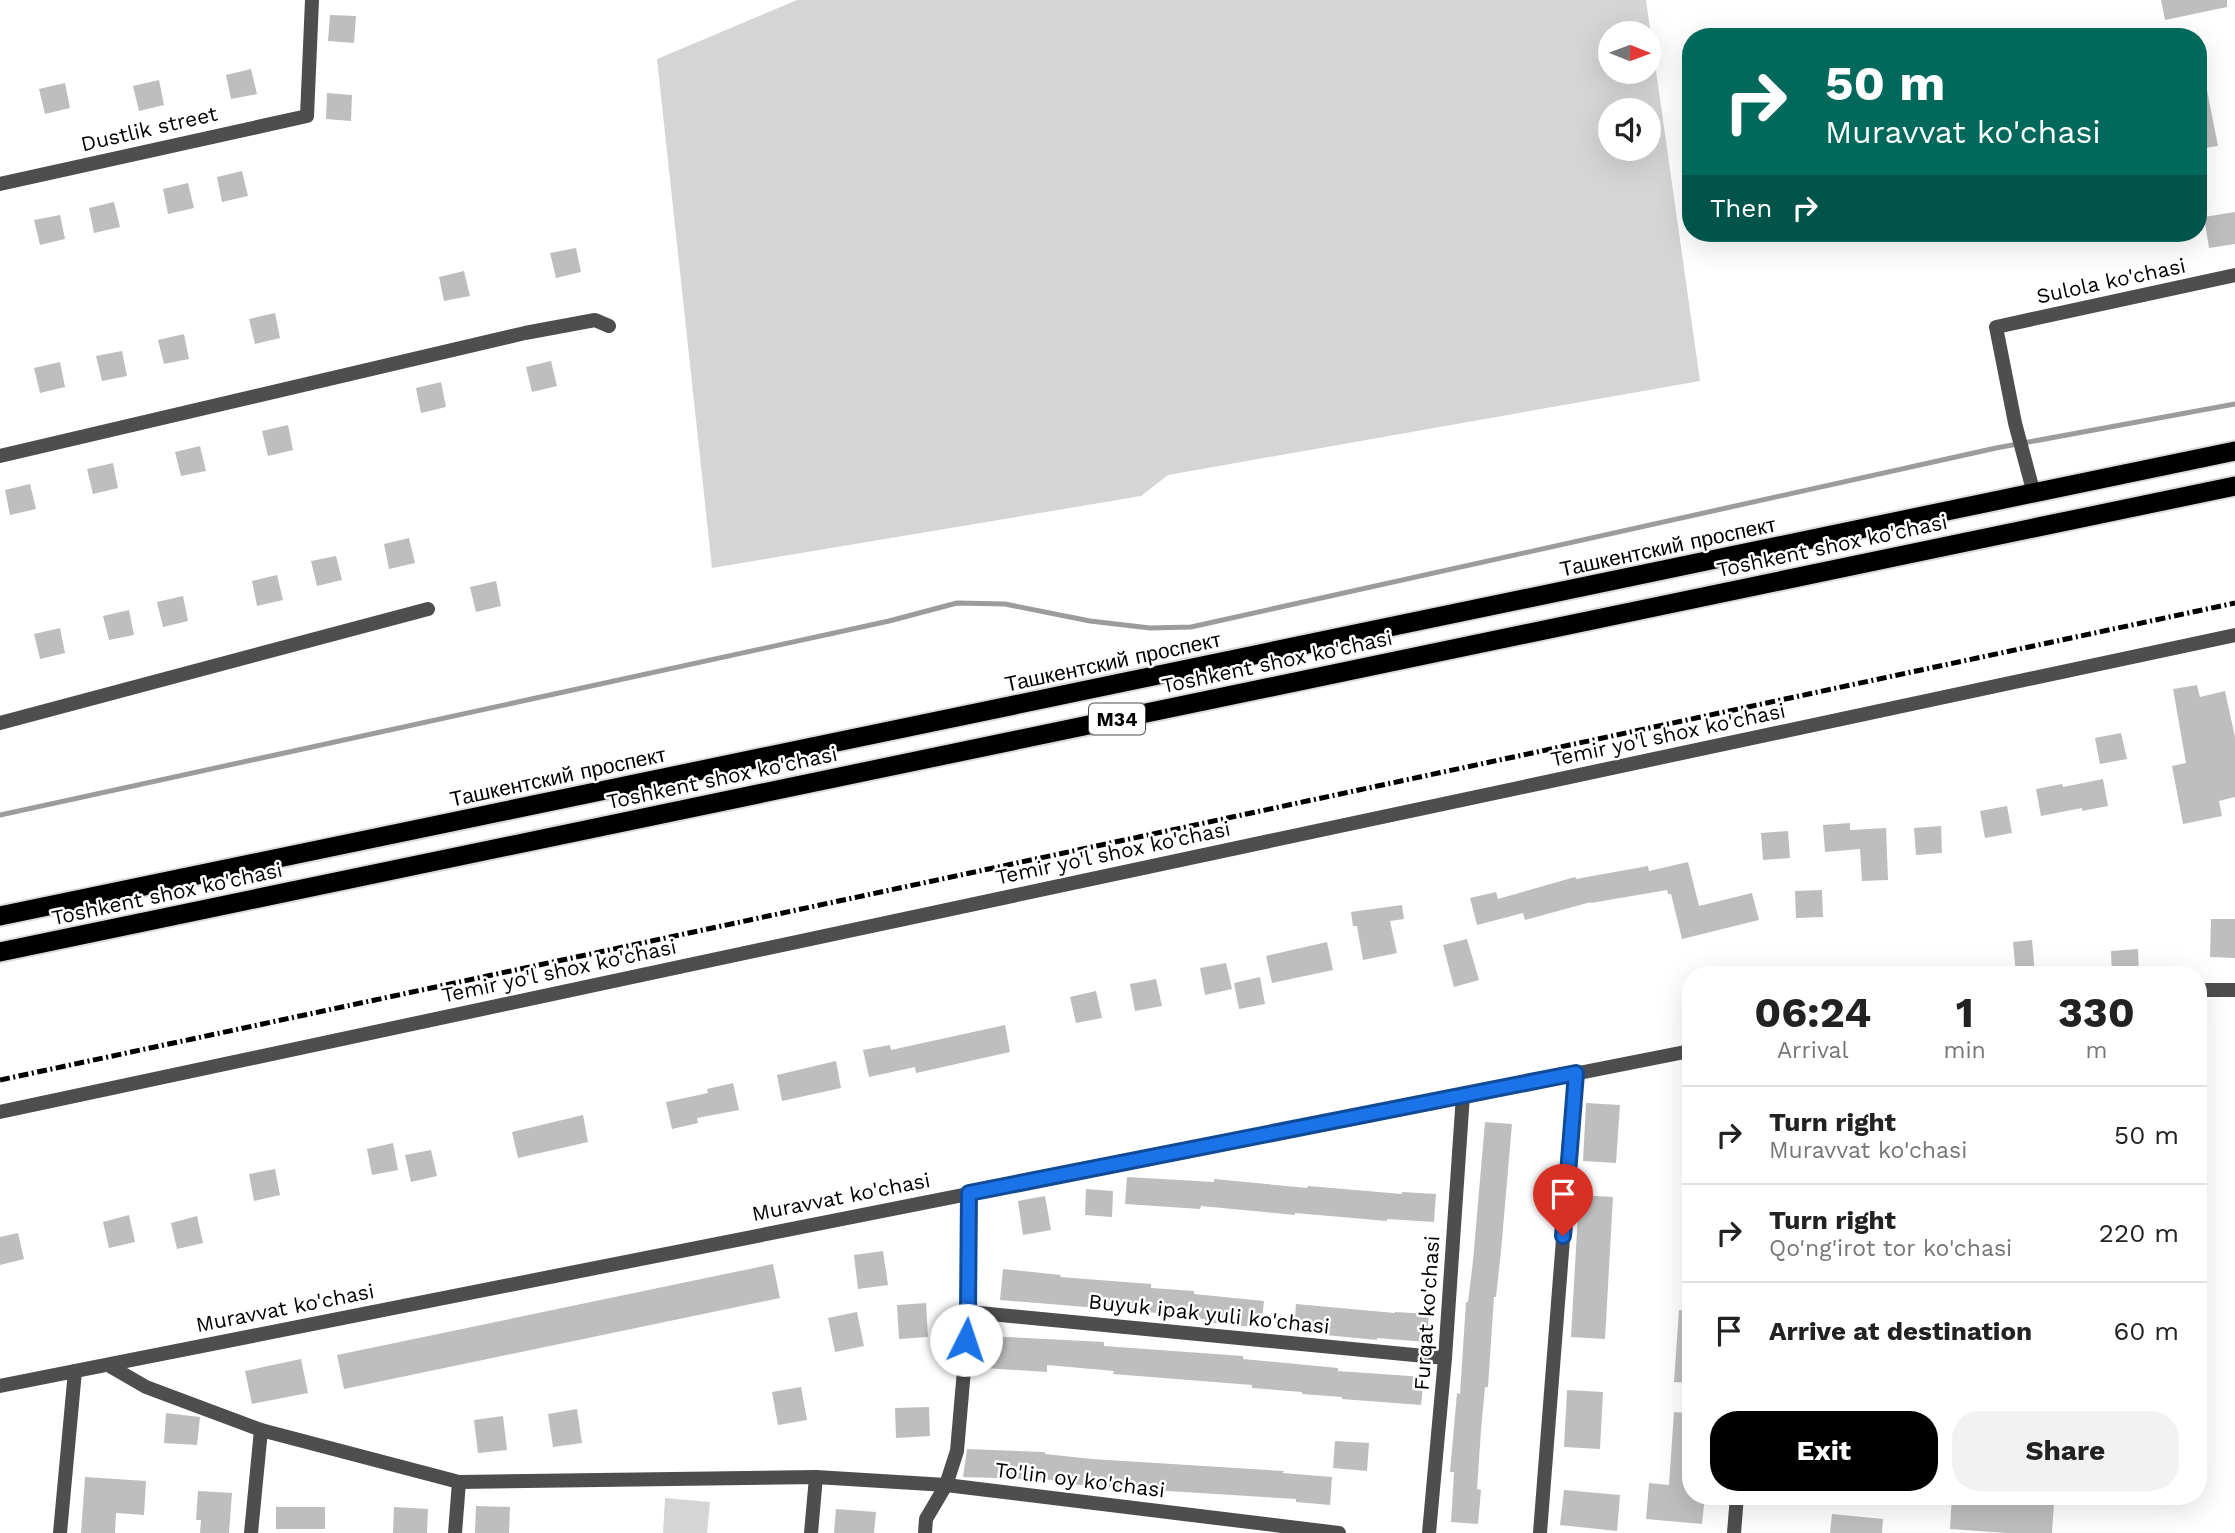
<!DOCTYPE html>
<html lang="en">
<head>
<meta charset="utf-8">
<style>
	:root { --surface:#fff; --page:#f2f2f2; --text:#222; --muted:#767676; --line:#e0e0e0; --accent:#000 }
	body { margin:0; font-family:"Work Sans",sans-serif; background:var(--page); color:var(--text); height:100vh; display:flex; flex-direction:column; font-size:26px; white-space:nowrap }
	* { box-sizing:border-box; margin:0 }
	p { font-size:23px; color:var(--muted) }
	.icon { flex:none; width:38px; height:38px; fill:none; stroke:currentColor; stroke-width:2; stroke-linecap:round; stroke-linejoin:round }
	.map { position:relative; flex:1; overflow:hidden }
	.sheet { position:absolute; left:1682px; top:966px; width:525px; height:539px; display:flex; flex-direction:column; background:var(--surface); border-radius:28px; box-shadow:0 7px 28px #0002 }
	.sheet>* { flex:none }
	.top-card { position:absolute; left:1682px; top:28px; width:525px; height:214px; border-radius:28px; box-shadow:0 7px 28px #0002; background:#00695c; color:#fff; overflow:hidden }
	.needle { width:46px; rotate:91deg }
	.tools { position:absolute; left:1598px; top:21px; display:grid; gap:14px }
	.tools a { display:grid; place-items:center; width:63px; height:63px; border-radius:50%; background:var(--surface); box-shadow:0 7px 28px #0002; font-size:35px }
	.pin { position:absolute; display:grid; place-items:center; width:60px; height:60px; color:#fff; margin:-72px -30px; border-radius:50% 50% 50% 0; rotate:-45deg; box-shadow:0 0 7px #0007 }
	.pin .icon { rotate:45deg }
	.me { position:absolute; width:77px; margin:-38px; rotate:4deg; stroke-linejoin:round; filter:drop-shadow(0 0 5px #0008) }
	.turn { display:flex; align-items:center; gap:24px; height:147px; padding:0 28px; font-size:32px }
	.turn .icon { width:91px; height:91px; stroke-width:2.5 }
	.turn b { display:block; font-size:49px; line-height:60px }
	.then { display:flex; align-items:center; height:66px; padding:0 28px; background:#0003; gap:14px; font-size:26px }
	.eta { display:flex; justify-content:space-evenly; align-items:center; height:119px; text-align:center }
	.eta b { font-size:42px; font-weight:700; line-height:49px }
	.primary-button { display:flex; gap:14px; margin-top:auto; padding:14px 28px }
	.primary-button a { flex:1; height:80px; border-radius:28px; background:var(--accent); color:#fff; font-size:28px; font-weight:700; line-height:80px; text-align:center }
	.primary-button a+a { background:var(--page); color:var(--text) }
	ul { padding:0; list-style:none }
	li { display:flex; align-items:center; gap:21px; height:98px; padding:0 28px; border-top:2px solid var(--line) }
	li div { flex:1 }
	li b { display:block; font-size:26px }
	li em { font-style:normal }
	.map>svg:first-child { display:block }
	.green { fill:#d5d5d5; fill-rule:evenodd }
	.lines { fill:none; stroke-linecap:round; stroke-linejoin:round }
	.stream { stroke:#9c9c9c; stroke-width:5 }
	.building { fill:#bebebe }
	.trunk-casing { stroke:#dbdbdb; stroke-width:23 }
	.minor { stroke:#4e4e4e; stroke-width:14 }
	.trunk { stroke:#000; stroke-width:19 }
	.rail { stroke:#000; stroke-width:5; stroke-dasharray:10 3.5 2 3.5; stroke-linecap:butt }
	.route-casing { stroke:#114b97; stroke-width:18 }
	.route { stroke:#1a73e8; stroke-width:12 }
	.labels { text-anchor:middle; stroke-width:5; stroke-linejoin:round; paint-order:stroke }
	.shield { fill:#fff; stroke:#4c4c4c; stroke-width:2 }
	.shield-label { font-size:19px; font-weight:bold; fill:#000 }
	.street-label { font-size:21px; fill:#000; stroke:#fff }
</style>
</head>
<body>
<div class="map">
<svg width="2235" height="1533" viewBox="0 0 2235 1533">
	<rect width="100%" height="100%" fill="#fff"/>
	<g class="green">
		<path d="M 797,0 L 1646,0 L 1700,381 L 1168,475 L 1141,496 L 712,568 L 657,59 ZM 1610,33 L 1648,33 L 1648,72 L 1610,72 ZM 1610,110 L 1648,110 L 1648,149 L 1610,149 Z"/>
		<polygon points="665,1498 710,1502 707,1533 663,1533"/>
	</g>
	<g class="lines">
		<polyline class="stream" points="0,815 889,621 957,603 1005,604 1090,621 1150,628 1191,627 1996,448 2235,404"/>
	</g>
	<g class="building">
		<polygon points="2161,0 2227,0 2227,7 2165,20"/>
		<polygon points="330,15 356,16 354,43 328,41"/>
		<polygon points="251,69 257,94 231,99 226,75"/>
		<polygon points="159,80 164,105 139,111 133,86"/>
		<polygon points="2205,80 2218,146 2198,149 2198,81"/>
		<polygon points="65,83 70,108 45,114 39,89"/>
		<polygon points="327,93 352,95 351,121 326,119"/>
		<polygon points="242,171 248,196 222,202 217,177"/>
		<polygon points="188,183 194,208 168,214 163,189"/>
		<polygon points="114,202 120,227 94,233 89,208"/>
		<polygon points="2235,212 2235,244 2209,248 2204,217"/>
		<polygon points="60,215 65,239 40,245 34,220"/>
		<polygon points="576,248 581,272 556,278 550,253"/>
		<polygon points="464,271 470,296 444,301 439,277"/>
		<polygon points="275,313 280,338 255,344 249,319"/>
		<polygon points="184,334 189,359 164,364 158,340"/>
		<polygon points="122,351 127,376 102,381 96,356"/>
		<polygon points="551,361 557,386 532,392 526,367"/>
		<polygon points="60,362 65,387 40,393 34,368"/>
		<polygon points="441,382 446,407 421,413 416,388"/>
		<polygon points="288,425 293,450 268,456 262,431"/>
		<polygon points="200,446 206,471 181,476 175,452"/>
		<polygon points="113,463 118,488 93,494 87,469"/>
		<polygon points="30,484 36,509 10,515 5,490"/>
		<polygon points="409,538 415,563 389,569 384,544"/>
		<polygon points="336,556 342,580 317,586 311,561"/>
		<polygon points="277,575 283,600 257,606 252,581"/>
		<polygon points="496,581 501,606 476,612 470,587"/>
		<polygon points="183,596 188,621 163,627 157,602"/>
		<polygon points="129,610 134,635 109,640 103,616"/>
		<polygon points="60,628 65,653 40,659 34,634"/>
		<polygon points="2197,685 2200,697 2225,691 2235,737 2235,797 2219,801 2222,816 2183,824 2172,766 2186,763 2173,689"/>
		<polygon points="2121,733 2127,759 2100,764 2095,738"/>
		<polygon points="2103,779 2108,806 2082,811 2082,808 2041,816 2036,789 2062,784 2063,787"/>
		<polygon points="2007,806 2012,833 1985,838 1980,811"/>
		<polygon points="1850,823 1850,830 1886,828 1888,880 1862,881 1860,849 1825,852 1823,825"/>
		<polygon points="1941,826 1942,853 1916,855 1914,828"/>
		<polygon points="1788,831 1790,858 1763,860 1761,833"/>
		<polygon points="1688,862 1699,906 1752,893 1759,920 1682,939 1671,894 1668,894 1667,890 1591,903 1591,902 1525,920 1523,913 1477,925 1470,898 1496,892 1498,899 1575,877 1576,879 1648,866 1649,871"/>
		<polygon points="1822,890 1823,917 1796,918 1795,891"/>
		<polygon points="1402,905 1404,919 1390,921 1397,953 1363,960 1357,926 1353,926 1351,912"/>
		<polygon points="2211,919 2235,919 2235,958 2210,957"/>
		<polygon points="1467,939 1479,980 1454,987 1443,945"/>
		<polygon points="2032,940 2035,975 2016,975 2013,942"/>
		<polygon points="1327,942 1333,970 1272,983 1266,956"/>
		<polygon points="2138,949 2139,975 2112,975 2111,951"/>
		<polygon points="1226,963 1232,989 1205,995 1200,968"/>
		<polygon points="1260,977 1265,1004 1239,1009 1234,983"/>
		<polygon points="1156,979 1162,1006 1135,1011 1130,984"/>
		<polygon points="1096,991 1102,1018 1076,1023 1070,997"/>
		<polygon points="1005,1025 1010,1052 916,1073 915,1067 869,1077 863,1050 890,1045 891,1050"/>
		<polygon points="836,1061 841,1088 782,1101 777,1075"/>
		<polygon points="733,1083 739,1110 697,1118 698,1123 672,1129 666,1102 708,1093 707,1089"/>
		<polygon points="1586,1103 1620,1105 1616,1163 1583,1161"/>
		<polygon points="583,1115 588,1142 518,1158 512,1132"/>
		<polygon points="1485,1122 1512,1124 1501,1251 1496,1297 1494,1297 1488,1387 1485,1387 1481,1430 1477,1489 1481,1490 1478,1524 1451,1522 1454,1472 1450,1472 1457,1393 1460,1394 1466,1302 1468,1302 1473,1261"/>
		<polygon points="393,1143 398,1170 372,1175 367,1149"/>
		<polygon points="431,1150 437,1176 411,1182 405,1155"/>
		<polygon points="275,1169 280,1195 254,1201 249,1174"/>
		<polygon points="1127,1177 1214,1182 1214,1179 1307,1188 1308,1186 1402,1194 1402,1192 1436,1194 1434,1222 1387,1219 1387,1221 1295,1213 1295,1215 1201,1206 1200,1209 1125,1204"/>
		<polygon points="1086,1189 1113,1191 1112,1217 1085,1215"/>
		<polygon points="1579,1195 1613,1197 1605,1339 1571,1337"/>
		<polygon points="1045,1196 1051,1230 1023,1235 1018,1201"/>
		<polygon points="129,1215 135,1242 109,1248 103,1222"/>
		<polygon points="197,1216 203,1243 177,1249 171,1223"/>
		<polygon points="18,1233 24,1259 0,1265 0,1237"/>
		<polygon points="883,1251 888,1285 858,1289 854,1255"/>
		<polygon points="773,1264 780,1298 344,1389 337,1355"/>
		<polygon points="1003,1269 1061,1275 1060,1277 1151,1284 1151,1288 1194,1291 1194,1294 1264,1301 1261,1328 1205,1322 1205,1319 1158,1316 1158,1313 1000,1300"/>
		<polygon points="926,1303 928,1337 899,1339 897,1305"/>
		<polygon points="1296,1304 1395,1313 1395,1312 1429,1314 1427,1342 1377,1338 1377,1340 1294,1332"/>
		<polygon points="1679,1310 1690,1311 1690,1383 1674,1382"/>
		<polygon points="857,1312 864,1346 835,1352 828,1318"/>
		<polygon points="987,1336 1104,1342 1104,1346 1243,1356 1243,1359 1338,1368 1338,1371 1424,1377 1421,1405 1342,1399 1342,1397 1302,1394 1302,1392 1252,1388 1252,1385 1113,1374 1114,1371 1047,1365 1047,1372 985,1368"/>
		<polygon points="301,1359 308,1393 252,1404 245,1371"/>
		<polygon points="801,1387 807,1420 778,1425 772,1392"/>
		<polygon points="1567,1390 1603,1392 1600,1449 1564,1447"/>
		<polygon points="929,1407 930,1436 896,1438 895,1408"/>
		<polygon points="577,1409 582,1443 553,1447 548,1414"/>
		<polygon points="1674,1412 1690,1413 1690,1496 1705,1496 1702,1524 1646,1519 1649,1483 1669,1485"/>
		<polygon points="166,1413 200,1417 197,1445 164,1443"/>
		<polygon points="503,1416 507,1450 478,1453 474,1420"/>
		<polygon points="1335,1441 1369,1443 1367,1471 1333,1468"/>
		<polygon points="967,1449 1045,1452 1045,1454 1092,1459 1284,1471 1283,1473 1332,1477 1330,1505 1296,1502 1296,1499 1103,1487 1056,1483 1056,1480 963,1477"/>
		<polygon points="85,1477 146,1481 144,1515 116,1513 115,1533 81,1533"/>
		<polygon points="1564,1490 1620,1495 1617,1531 1560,1525"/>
		<polygon points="198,1491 232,1493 229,1533 200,1533 201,1520 196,1520"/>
		<polygon points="1952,1496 2054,1503 2052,1533 2007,1533 1950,1529"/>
		<polygon points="476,1506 510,1507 509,1533 475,1533"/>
		<rect x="276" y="1507" width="49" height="22"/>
		<polygon points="394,1507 428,1509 427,1533 393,1533"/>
		<polygon points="836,1509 876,1512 874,1533 834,1533"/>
		<polygon points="1832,1514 1883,1519 1882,1533 1830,1533"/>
	</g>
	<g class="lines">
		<g class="trunk-casing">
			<g id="trunk">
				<polyline points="0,916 2235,451"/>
				<polyline points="0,952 2235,486"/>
			</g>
		</g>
		<g class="minor">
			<polyline points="0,184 307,116 312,0"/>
			<polyline points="0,456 525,333 595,320 609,326"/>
			<polyline points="2034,494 2015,423 1996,327 2235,275"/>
			<polyline points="0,723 428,609"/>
			<polyline points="2198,990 2235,990"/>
			<polyline points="0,1112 2235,635"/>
			<polyline points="969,1312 1445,1358"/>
			<polyline points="108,1365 146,1387 261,1430 459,1482 816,1477 946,1485 1339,1533"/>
			<polyline points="0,1386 1690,1051"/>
			<polyline points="60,1533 75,1371"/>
			<polyline points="251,1533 261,1430"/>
			<polyline points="455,1533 459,1482"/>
			<polyline points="811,1533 816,1477"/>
			<polyline points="925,1533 926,1519 946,1485 957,1451 969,1312 969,1193"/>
			<polyline points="1429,1533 1445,1358 1463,1095"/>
			<polyline points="1540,1533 1576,1073"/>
			<polyline points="1734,1533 1737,1496"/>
		</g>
		<use href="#trunk" class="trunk"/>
		<polyline class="rail" points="0,1080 2235,603"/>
	</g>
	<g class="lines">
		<g class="route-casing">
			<polyline id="route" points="966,1340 968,1312 969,1193 1576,1073 1563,1236"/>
		</g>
		<use href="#route" class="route"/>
	</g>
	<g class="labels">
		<rect class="shield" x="1089" y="703.5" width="56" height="31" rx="5"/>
		<g class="shield-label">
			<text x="1117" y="726">M34</text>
		</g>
		<g class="street-label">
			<text transform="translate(149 129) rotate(-13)" y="7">Dustlik street</text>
			<text transform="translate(2111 281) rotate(-12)" y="7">Sulola ko'chasi</text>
			<text transform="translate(1832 546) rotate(-12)" y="7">Toshkent shox ko'chasi</text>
			<text transform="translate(1668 547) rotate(-12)" y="7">Ташкентский проспект</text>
			<text transform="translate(1113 662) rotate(-12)" y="7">Ташкентский проспект</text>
			<text transform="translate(1277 662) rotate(-12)" y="7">Toshkent shox ko'chasi</text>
			<text transform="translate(1668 735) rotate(-12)" y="7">Temir yo'l shox ko'chasi</text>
			<text transform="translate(558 777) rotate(-12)" y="7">Ташкентский проспект</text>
			<text transform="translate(722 778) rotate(-12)" y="7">Toshkent shox ko'chasi</text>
			<text transform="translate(1113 853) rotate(-12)" y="7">Temir yo'l shox ko'chasi</text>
			<text transform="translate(167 894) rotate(-12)" y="7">Toshkent shox ko'chasi</text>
			<text transform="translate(559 971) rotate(-12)" y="7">Temir yo'l shox ko'chasi</text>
			<text transform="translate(841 1197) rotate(-11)" y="7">Muravvat ko'chasi</text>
			<text transform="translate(285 1308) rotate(-11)" y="7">Muravvat ko'chasi</text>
			<text transform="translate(1427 1313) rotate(-86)" y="7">Furqat ko'chasi</text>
			<text transform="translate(1209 1314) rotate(6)" y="7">Buyuk ipak yuli ko'chasi</text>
			<text transform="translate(1080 1480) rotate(7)" y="7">To'lin oy ko'chasi</text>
		</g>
	</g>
</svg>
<div class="tools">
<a><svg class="needle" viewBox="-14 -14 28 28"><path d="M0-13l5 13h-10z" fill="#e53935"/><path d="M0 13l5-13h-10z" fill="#767676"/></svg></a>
<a><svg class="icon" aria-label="sound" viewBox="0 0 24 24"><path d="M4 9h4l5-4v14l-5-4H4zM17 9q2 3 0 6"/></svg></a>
</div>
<div class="pin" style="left:1563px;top:1236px;background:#d93025"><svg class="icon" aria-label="arrive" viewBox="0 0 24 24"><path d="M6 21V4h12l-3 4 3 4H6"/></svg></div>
<svg class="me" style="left:966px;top:1340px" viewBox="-20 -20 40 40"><circle r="19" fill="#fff"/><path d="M0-13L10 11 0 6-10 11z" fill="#1a73e8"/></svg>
<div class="top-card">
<div class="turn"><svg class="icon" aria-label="right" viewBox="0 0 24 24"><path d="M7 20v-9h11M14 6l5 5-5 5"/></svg><div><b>50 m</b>Muravvat ko'chasi</div></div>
<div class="then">Then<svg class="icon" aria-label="right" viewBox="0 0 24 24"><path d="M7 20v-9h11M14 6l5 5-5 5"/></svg></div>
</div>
<section class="sheet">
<div class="eta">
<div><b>06:24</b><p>Arrival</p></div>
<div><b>1</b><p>min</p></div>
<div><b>330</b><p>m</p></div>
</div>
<ul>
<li><svg class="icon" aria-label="right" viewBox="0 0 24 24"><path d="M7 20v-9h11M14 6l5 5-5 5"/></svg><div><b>Turn right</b><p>Muravvat ko'chasi</p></div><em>50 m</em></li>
<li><svg class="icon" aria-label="right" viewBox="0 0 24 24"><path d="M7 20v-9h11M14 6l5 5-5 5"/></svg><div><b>Turn right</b><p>Qo'ng'irot tor ko'chasi</p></div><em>220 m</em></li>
<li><svg class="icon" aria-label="arrive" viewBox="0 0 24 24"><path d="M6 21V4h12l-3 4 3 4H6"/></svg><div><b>Arrive at destination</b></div><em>60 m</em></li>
</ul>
<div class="primary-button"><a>Exit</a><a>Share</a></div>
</section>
</div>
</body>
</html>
